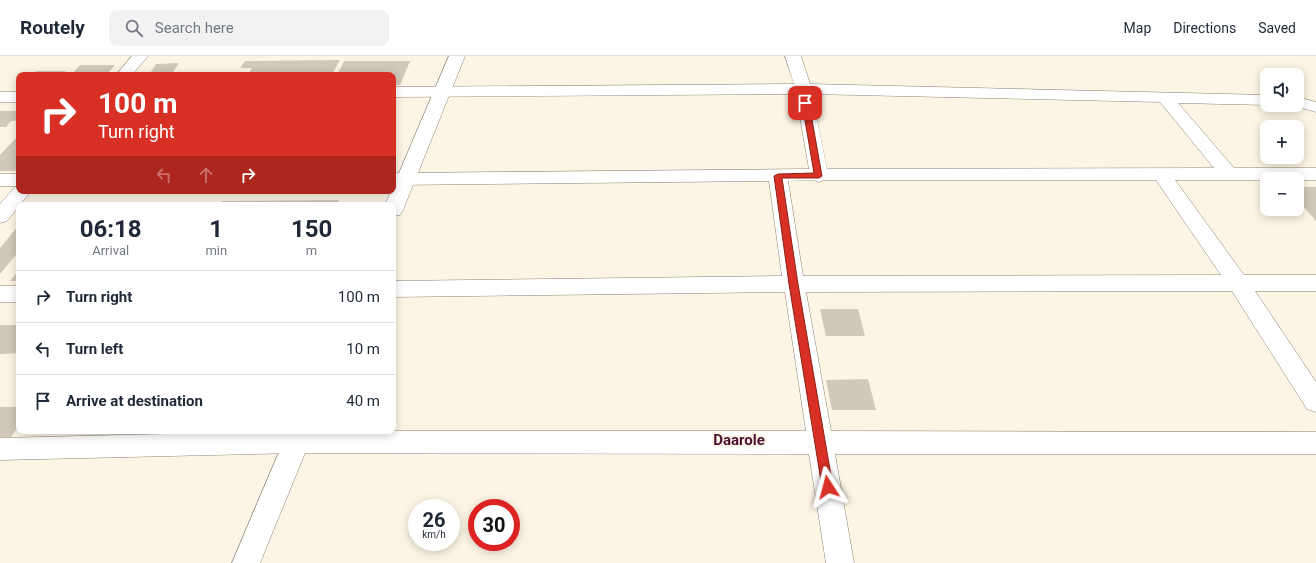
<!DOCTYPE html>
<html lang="en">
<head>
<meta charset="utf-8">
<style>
	:root { --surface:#fff; --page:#f2f2f3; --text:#1f2937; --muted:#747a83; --line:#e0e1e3 }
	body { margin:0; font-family:Roboto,sans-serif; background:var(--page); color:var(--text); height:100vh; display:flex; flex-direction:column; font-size:15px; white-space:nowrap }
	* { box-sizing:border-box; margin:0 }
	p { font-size:13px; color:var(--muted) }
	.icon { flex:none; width:22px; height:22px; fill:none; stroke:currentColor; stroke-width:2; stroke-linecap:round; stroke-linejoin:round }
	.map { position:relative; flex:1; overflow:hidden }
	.panel { position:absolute; left:16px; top:146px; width:380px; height:232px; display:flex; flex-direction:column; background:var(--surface); border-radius:8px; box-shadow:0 2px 10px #0003 }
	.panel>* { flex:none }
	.banner { position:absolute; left:16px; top:16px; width:380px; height:122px; border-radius:8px; box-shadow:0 2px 10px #0003; background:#d93025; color:#fff; overflow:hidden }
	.controls { position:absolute; left:1260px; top:12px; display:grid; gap:8px }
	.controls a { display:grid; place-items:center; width:44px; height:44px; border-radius:8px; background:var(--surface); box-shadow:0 2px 10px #0003; font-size:20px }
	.speed { position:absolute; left:408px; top:443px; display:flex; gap:8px; font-size:20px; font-weight:700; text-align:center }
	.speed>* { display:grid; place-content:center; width:52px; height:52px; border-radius:50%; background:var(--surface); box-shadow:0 2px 10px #0003; line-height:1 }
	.speed small { font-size:10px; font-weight:400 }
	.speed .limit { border:6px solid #d22; background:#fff; color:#111 }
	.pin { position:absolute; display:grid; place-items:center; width:34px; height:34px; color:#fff; margin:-17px; border-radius:8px; box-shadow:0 2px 6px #0006 }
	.me { position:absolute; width:44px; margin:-22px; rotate:351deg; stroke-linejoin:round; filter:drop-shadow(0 0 3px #0008) }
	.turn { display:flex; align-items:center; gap:14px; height:84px; padding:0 16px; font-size:18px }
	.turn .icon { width:52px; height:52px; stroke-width:2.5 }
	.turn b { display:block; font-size:28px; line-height:34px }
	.lanes { display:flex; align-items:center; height:38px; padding:0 16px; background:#0003; justify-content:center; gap:20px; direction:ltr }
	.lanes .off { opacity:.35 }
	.eta { display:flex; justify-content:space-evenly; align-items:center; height:68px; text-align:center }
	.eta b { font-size:24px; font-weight:700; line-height:28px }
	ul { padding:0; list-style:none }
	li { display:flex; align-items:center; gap:12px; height:52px; padding:0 16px; border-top:1px solid var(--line) }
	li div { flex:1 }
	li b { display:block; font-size:15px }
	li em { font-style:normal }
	header { display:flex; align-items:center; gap:24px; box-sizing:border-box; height:56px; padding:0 20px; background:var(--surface); border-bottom:1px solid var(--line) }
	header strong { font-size:19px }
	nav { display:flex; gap:22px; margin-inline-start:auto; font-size:14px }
	.search { width:280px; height:36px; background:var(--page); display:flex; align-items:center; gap:10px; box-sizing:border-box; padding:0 14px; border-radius:8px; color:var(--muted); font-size:15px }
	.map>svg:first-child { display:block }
	.building { fill:#d0c8b8 }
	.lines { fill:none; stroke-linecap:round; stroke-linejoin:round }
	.minor-casing { stroke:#8a8374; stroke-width:1 }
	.tertiary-casing { stroke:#8a8374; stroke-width:1 }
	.minor { fill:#fff; fill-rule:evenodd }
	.tertiary { fill:#fff; fill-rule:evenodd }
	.route { fill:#d93025; stroke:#8d1f18 }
	.labels { text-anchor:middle; stroke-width:4; stroke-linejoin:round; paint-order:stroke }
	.district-label { font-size:15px; font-weight:bold; fill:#4e0f33; stroke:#fcf4e4 }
</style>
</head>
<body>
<header>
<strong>Routely</strong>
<div class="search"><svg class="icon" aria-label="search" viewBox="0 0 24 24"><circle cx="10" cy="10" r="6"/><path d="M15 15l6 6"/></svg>Search here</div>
<nav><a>Map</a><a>Directions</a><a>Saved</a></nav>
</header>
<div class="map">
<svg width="1316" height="507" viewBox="0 0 1316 507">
	<rect width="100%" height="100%" fill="#fcf4e4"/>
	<g class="building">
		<polygon points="340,4 332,18 248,19 252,12 240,12 245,5"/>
		<polygon points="344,5 410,5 400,29 393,29 393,19 337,19"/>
		<polygon points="179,7 171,19 149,19 156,8"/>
		<polygon points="80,9 115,9 106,19 85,19 87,17 73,17"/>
		<polygon points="36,15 66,15 62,19 32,19"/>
		<polygon points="0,55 19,55 19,65 11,65 6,71 0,71"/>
		<polygon points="19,79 19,110 15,115 0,115 0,99"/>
		<polygon points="1297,131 1316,131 1316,165 1297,143"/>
		<polygon points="339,144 337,149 220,149 222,145"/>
		<polygon points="19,169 19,195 0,218 0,192"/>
		<polygon points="19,214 19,225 10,225"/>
		<polygon points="820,253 858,253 865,280 826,280"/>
		<polygon points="0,269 19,269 19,297 0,298"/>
		<polygon points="868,323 876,354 832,354 826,324"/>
		<polygon points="0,351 19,351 19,369 11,381 0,381"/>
		<polygon points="30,375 175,375 173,379 28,378"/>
	</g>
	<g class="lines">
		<g class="minor-casing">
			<g id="minor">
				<polygon points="132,0 148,0 132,19 116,19"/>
				<path d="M 785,0 L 801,0 L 810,28 L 1267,39 L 1267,49 L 1178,47 L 1234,112 L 1316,112 L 1316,124 L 1175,124 L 1244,219 L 1316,219 L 1316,235 L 1255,235 L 1316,326 L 1316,356 L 1307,353 L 1232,235 L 806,236 L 831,375 L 1316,376 L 1316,398 L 835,398 L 854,507 L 826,507 L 809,398 L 296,397 L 0,404 L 0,382 L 288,375 L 806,375 L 785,236 L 393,241 L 393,225 L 782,220 L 769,125 L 393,129 L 393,117 L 809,113 L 796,38 L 393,41 L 393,31 L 794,28 ZM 812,38 L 1160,46 L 1214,112 L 827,113 ZM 813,124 L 819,126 L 825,124 L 1156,124 L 1221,219 L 803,220 L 788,125 Z"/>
				<rect x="0" y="36" width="19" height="10"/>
				<polygon points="1297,41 1316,46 1316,56 1291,49 1297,49"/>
				<polygon points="0,118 19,118 19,135 31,135 7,165 0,167 0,148 15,131 18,130 0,130"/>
				<rect x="0" y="230" width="19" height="16"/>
			</g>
		</g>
		<g class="tertiary-casing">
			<g id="tertiary">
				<polygon points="449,0 465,0 403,154 400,159 393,160 393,149 385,149 391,135 393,135 393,131"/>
				<polygon points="288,375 314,375 260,507 232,507"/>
			</g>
		</g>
		<use href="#minor" class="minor"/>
		<use href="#tertiary" class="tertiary"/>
	</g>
	<polygon class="route" points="805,45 809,47 822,120 819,122 782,122 798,228 833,431 832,435 828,436 824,435 822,431 789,228 774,120 778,118 814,117 802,47"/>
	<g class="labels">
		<g class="district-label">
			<text x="739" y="389">Daarole</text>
		</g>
	</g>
</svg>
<div class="controls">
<a><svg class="icon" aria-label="sound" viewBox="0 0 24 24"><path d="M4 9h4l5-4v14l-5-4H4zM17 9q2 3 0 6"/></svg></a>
<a>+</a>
<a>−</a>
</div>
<div class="speed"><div>26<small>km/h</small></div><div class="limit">30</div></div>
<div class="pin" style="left:805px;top:47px;background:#d93025"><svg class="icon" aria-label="arrive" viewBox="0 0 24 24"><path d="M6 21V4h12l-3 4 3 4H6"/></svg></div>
<svg class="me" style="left:828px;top:431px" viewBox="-20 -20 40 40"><path d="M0-17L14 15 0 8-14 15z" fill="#d93025" stroke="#fff" stroke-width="4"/></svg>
<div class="banner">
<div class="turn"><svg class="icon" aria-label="right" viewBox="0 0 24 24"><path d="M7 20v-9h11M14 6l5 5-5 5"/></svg><div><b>100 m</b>Turn right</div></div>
<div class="lanes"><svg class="icon off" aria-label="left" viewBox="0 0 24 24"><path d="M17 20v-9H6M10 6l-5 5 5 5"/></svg><svg class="icon off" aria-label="ahead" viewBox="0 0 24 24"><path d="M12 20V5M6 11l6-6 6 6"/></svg><svg class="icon" aria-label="right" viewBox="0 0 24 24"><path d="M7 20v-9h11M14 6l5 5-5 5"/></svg></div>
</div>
<section class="panel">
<div class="eta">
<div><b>06:18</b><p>Arrival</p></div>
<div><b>1</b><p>min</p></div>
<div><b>150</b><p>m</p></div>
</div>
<ul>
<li><svg class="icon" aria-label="right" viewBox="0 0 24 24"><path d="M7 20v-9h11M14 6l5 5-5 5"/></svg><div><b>Turn right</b></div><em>100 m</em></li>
<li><svg class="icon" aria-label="left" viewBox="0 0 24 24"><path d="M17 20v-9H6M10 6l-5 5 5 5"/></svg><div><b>Turn left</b></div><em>10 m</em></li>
<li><svg class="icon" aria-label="arrive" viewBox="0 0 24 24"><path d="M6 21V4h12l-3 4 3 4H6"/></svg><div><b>Arrive at destination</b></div><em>40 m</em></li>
</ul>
</section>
</div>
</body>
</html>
